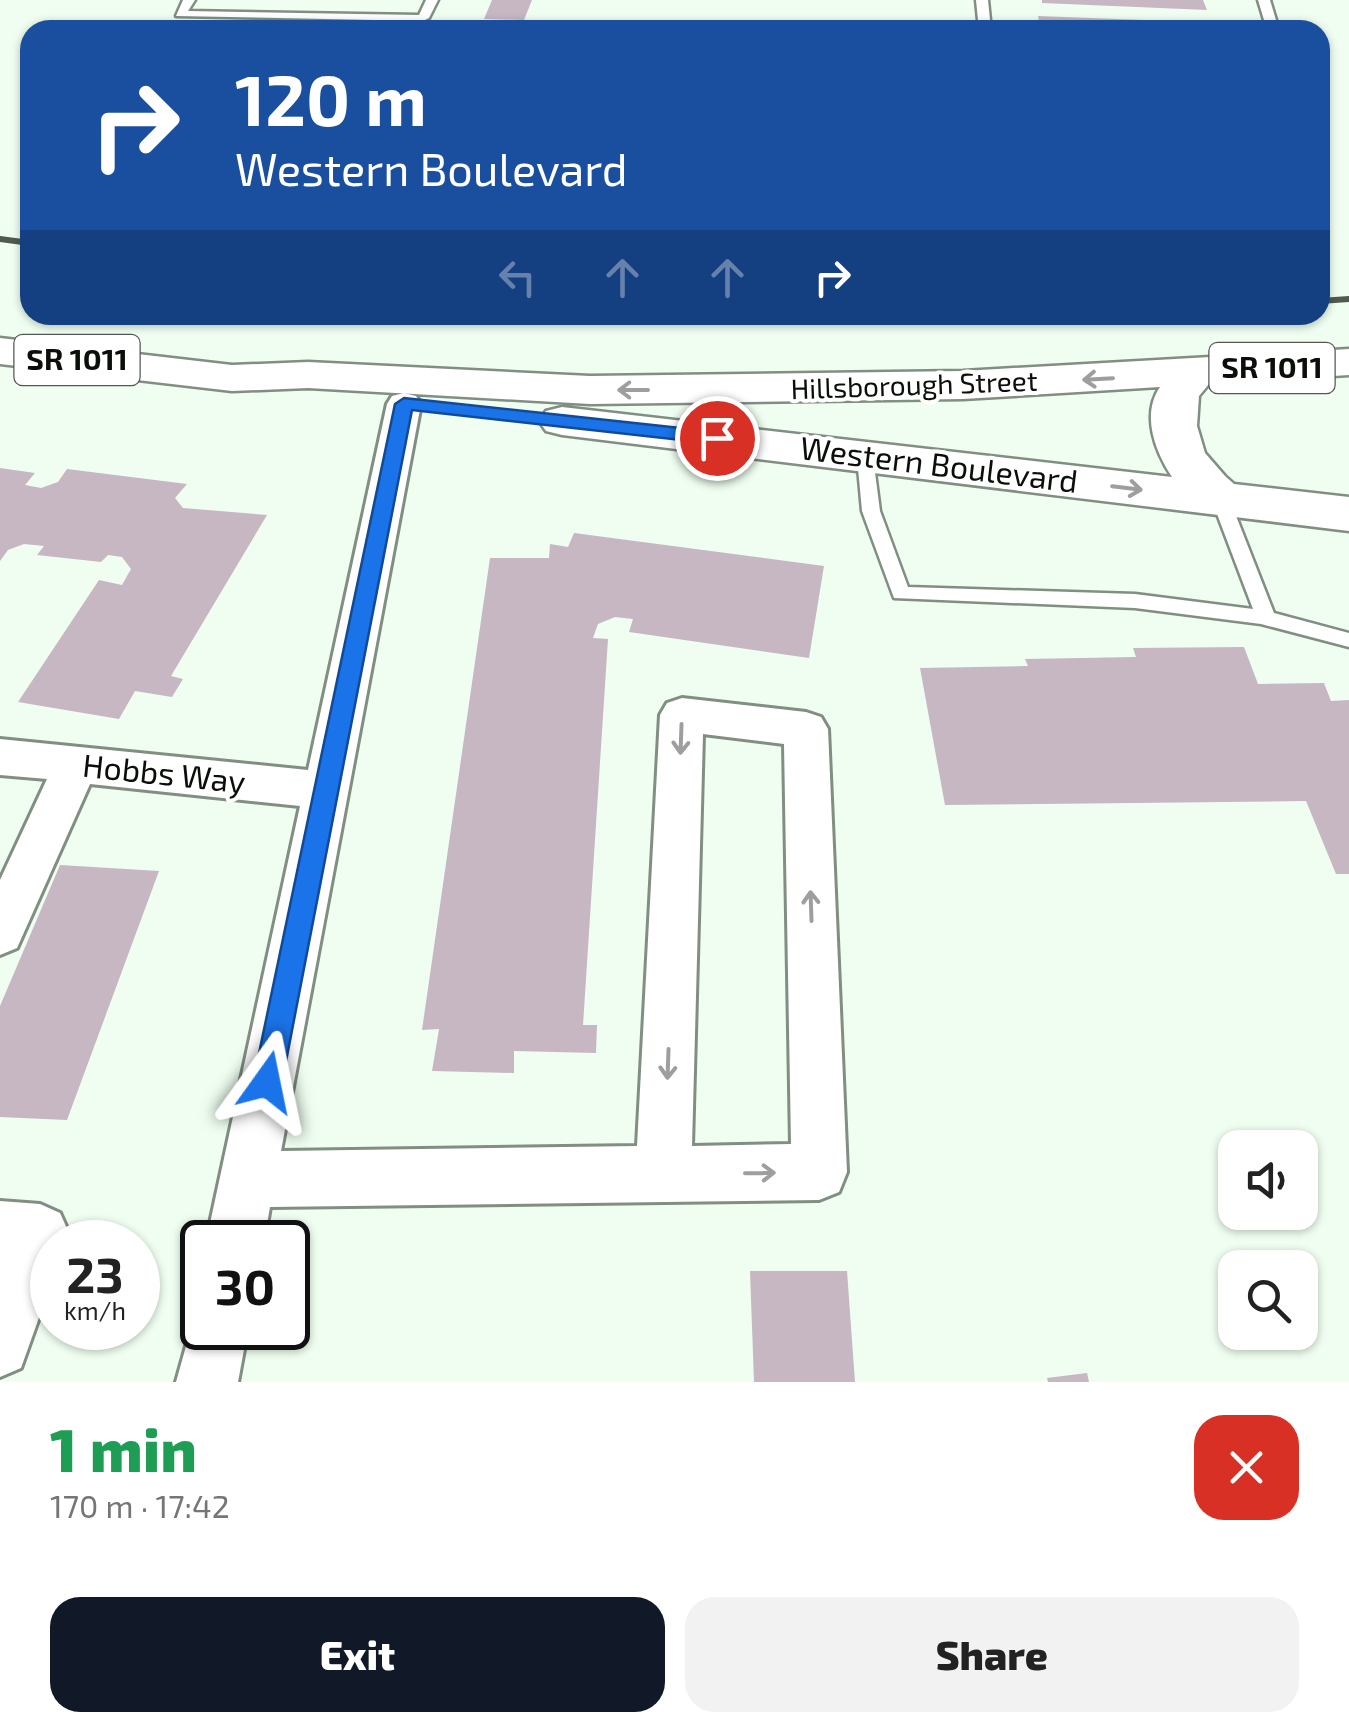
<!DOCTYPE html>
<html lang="en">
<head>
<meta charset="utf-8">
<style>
	:root { --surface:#fff; --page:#f2f2f2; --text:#222; --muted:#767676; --accent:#111827 }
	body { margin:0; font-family:"Exo 2",sans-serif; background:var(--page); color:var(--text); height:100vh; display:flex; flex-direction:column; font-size:38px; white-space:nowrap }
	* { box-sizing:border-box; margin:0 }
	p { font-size:32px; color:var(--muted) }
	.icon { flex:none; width:55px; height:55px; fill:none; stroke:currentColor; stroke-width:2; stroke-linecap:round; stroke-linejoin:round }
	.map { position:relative; height:1382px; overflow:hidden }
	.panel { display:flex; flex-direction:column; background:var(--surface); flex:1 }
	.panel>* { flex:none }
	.guide { position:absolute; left:20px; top:20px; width:1310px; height:305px; border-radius:30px; box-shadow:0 2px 8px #0004; background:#1a4fa0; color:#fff; overflow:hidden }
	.controls { position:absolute; left:1218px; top:1130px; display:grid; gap:20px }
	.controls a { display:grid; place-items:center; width:100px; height:100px; border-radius:20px; background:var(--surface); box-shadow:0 2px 8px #0004; font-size:50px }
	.speed { position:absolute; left:30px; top:1220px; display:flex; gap:20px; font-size:50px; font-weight:700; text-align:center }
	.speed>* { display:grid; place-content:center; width:130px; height:130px; border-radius:50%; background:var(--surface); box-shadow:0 2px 8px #0004; line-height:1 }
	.speed small { font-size:25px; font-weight:400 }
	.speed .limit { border:5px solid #111; border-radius:15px; background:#fff; color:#111 }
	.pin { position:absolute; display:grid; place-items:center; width:85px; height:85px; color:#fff; margin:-42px; border:5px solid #fff; border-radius:50%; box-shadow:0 2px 10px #0007 }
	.me { position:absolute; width:110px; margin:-55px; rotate:12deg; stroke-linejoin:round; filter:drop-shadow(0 0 8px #0008) }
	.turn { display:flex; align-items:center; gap:35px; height:210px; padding:0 50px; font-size:45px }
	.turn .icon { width:130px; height:130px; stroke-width:2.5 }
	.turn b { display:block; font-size:70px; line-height:85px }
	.lanes { display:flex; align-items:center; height:95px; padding:0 50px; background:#0003; justify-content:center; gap:50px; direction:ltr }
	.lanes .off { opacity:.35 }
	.round { display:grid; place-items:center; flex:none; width:105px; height:105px; border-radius:30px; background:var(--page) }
	.summary { display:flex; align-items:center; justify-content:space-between; height:170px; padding:0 50px }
	h1 { font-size:60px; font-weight:800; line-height:75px; color:#1e9e55 }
	.action { display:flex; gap:20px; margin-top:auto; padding:20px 50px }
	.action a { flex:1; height:115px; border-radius:30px; background:var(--accent); color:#fff; font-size:40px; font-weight:800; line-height:115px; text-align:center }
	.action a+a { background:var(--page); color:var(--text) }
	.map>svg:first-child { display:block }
	.building { fill:#c6b7c3 }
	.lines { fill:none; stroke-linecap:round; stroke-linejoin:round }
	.service-casing { stroke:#818e82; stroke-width:5 }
	.minor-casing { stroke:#818e82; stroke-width:6 }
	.primary-casing { stroke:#818e82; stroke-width:5 }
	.service { fill:#fff; fill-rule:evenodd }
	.minor { fill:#fff; fill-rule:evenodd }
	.primary { fill:#fff; fill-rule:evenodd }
	.rail { stroke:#515951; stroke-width:6 }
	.oneway { stroke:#9d9f9d }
	.route { fill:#1a73e8; stroke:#114b97; stroke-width:2.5 }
	.labels { text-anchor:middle; stroke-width:8; stroke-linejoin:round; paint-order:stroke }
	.far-street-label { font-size:28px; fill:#0a0f0a; stroke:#fff }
	.shield { fill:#fff; stroke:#545754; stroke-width:2.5 }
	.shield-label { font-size:30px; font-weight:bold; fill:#0a0f0a }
	.street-label { font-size:32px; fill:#0a0f0a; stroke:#fff }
</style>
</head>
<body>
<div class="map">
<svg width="1349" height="1382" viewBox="0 0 1349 1382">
	<rect width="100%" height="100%" fill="#effef0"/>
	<g class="building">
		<polygon points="492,0 532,0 524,20 484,19"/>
		<polygon points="1042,0 1203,0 1207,10 1042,3"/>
		<polygon points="1038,16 1197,22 1200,30 1041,30"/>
		<polygon points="0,468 35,473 25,485 41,488 58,482 67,469 187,484 175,498 183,508 267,515 171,676 183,679 172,697 135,691 119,719 18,702 99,580 122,585 131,569 122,557 108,555 101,562 37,555 44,546 24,544 8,550 0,561"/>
		<polygon points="574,533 824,566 809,658 629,632 633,619 615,617 598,624 593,638 608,639 583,1025 597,1025 596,1053 514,1051 514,1073 432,1071 439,1029 422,1030 490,558 549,558 550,544 568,547"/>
		<polygon points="1244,647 1258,684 1324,683 1331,701 1349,700 1349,874 1336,874 1306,801 945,805 920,668 1028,666 1025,659 1136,657 1133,648"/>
		<polygon points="60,865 159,871 67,1120 0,1117 0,1006"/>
		<polygon points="750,1271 847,1271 855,1382 754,1382"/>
		<polygon points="1087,1373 1089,1382 1048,1382 1047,1378"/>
	</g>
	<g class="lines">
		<g class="service-casing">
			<g id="service">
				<polygon points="183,0 195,0 188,11 419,15 426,0 438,0 429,18 423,21 176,16"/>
				<polygon points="976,0 988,0 991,30 979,30"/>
				<polygon points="1258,0 1270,0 1279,30 1267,30"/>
				<polygon points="865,451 873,457 880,511 908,587 1135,594 1253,609 1211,498 1220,492 1229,498 1274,613 1349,633 1349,647 1261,624 1135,608 894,598 862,511 857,457"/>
			</g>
		</g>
		<g class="minor-casing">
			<g id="minor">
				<path d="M 404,393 L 416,396 L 421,404 L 281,1151 L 637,1146 L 660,715 L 667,703 L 682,698 L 806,712 L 821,717 L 828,729 L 847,1172 L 839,1192 L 819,1200 L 270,1207 L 264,1242 L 206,1242 L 300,806 L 90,784 L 17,948 L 0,955 L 0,880 L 47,779 L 0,775 L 0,739 L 308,770 L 387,404 L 392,396 ZM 703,734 L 784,744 L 791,1144 L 692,1146 Z"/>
				<polygon points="0,1201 40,1204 60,1213 69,1233 66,1242 52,1242 52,1281 21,1368 0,1377"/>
				<polygon points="202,1304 202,1328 248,1328 238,1382 176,1382 197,1307"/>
			</g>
		</g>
		<g class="primary-casing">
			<path id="primary" d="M 0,338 L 232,365 L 308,362 L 590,376 L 963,371 L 1349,349 L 1349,375 L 1209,384 L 1199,396 L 1197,426 L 1205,453 L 1225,476 L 1234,484 L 1349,497 L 1349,531 L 562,435 L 546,431 L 539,421 L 546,411 L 562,407 L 1172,477 C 1155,451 1141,415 1160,387 L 963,399 L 590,404 L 308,388 L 232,391 L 0,364 Z"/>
		</g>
		<use href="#service" class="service"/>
		<use href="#minor" class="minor"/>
		<use href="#primary" class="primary"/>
		<g class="rail">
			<polyline points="0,239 30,243"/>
			<polyline points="1320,301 1349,299"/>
		</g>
	</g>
	<defs><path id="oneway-shaft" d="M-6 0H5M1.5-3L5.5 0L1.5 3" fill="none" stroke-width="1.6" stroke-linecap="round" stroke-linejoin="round" transform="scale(2.5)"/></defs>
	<g class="oneway">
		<use href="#oneway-shaft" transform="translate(1098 379) rotate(177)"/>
		<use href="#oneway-shaft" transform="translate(633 390) rotate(-180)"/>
		<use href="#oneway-shaft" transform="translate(1127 488) rotate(7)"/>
		<use href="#oneway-shaft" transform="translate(681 739) rotate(92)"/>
		<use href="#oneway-shaft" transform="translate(811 906) rotate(-92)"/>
		<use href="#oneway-shaft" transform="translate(668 1064) rotate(92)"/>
		<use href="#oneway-shaft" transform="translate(760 1173) rotate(-1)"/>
	</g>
	<polygon class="route" points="404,398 717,432 726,438 717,444 412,410 282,1082 277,1091 267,1095 257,1091 253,1082 395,404"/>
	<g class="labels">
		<g class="far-street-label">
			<text transform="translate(914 385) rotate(-2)" y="10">Hillsborough Street</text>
		</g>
		<g class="shield">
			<rect x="14.5" y="335" width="125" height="50" rx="8"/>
			<rect x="1209.5" y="343" width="125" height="50" rx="8"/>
		</g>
		<g class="shield-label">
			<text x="77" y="370">SR 1011</text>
			<text x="1272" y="378">SR 1011</text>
		</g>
		<g class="street-label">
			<text transform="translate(939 465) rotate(7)" y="11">Western Boulevard</text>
			<text transform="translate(164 774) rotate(6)" y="11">Hobbs Way</text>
		</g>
	</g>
</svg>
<div class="controls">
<a><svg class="icon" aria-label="sound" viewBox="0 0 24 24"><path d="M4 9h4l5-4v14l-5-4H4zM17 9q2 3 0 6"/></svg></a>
<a><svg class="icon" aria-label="search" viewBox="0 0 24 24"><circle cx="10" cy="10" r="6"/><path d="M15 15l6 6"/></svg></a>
</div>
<div class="speed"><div>23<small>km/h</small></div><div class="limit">30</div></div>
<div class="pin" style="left:717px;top:438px;background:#d93025"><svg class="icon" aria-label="arrive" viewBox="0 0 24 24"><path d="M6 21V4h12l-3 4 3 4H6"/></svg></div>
<svg class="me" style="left:267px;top:1082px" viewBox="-20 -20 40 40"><path d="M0-17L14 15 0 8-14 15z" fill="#1a73e8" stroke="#fff" stroke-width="4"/></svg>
<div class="guide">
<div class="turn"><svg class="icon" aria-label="right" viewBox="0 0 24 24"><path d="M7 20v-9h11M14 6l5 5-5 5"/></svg><div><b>120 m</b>Western Boulevard</div></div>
<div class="lanes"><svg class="icon off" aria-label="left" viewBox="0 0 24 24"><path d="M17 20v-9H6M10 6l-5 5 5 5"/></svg><svg class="icon off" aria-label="ahead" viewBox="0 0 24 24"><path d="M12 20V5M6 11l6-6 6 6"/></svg><svg class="icon off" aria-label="ahead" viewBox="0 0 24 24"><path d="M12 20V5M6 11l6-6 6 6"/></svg><svg class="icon" aria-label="right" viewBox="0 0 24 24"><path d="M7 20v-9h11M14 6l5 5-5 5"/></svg></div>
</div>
</div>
<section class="panel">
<div class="summary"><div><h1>1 min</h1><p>170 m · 17:42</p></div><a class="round" style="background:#d93025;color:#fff"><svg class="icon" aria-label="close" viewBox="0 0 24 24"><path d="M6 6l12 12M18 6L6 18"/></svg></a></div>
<div class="action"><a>Exit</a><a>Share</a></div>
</section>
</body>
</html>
